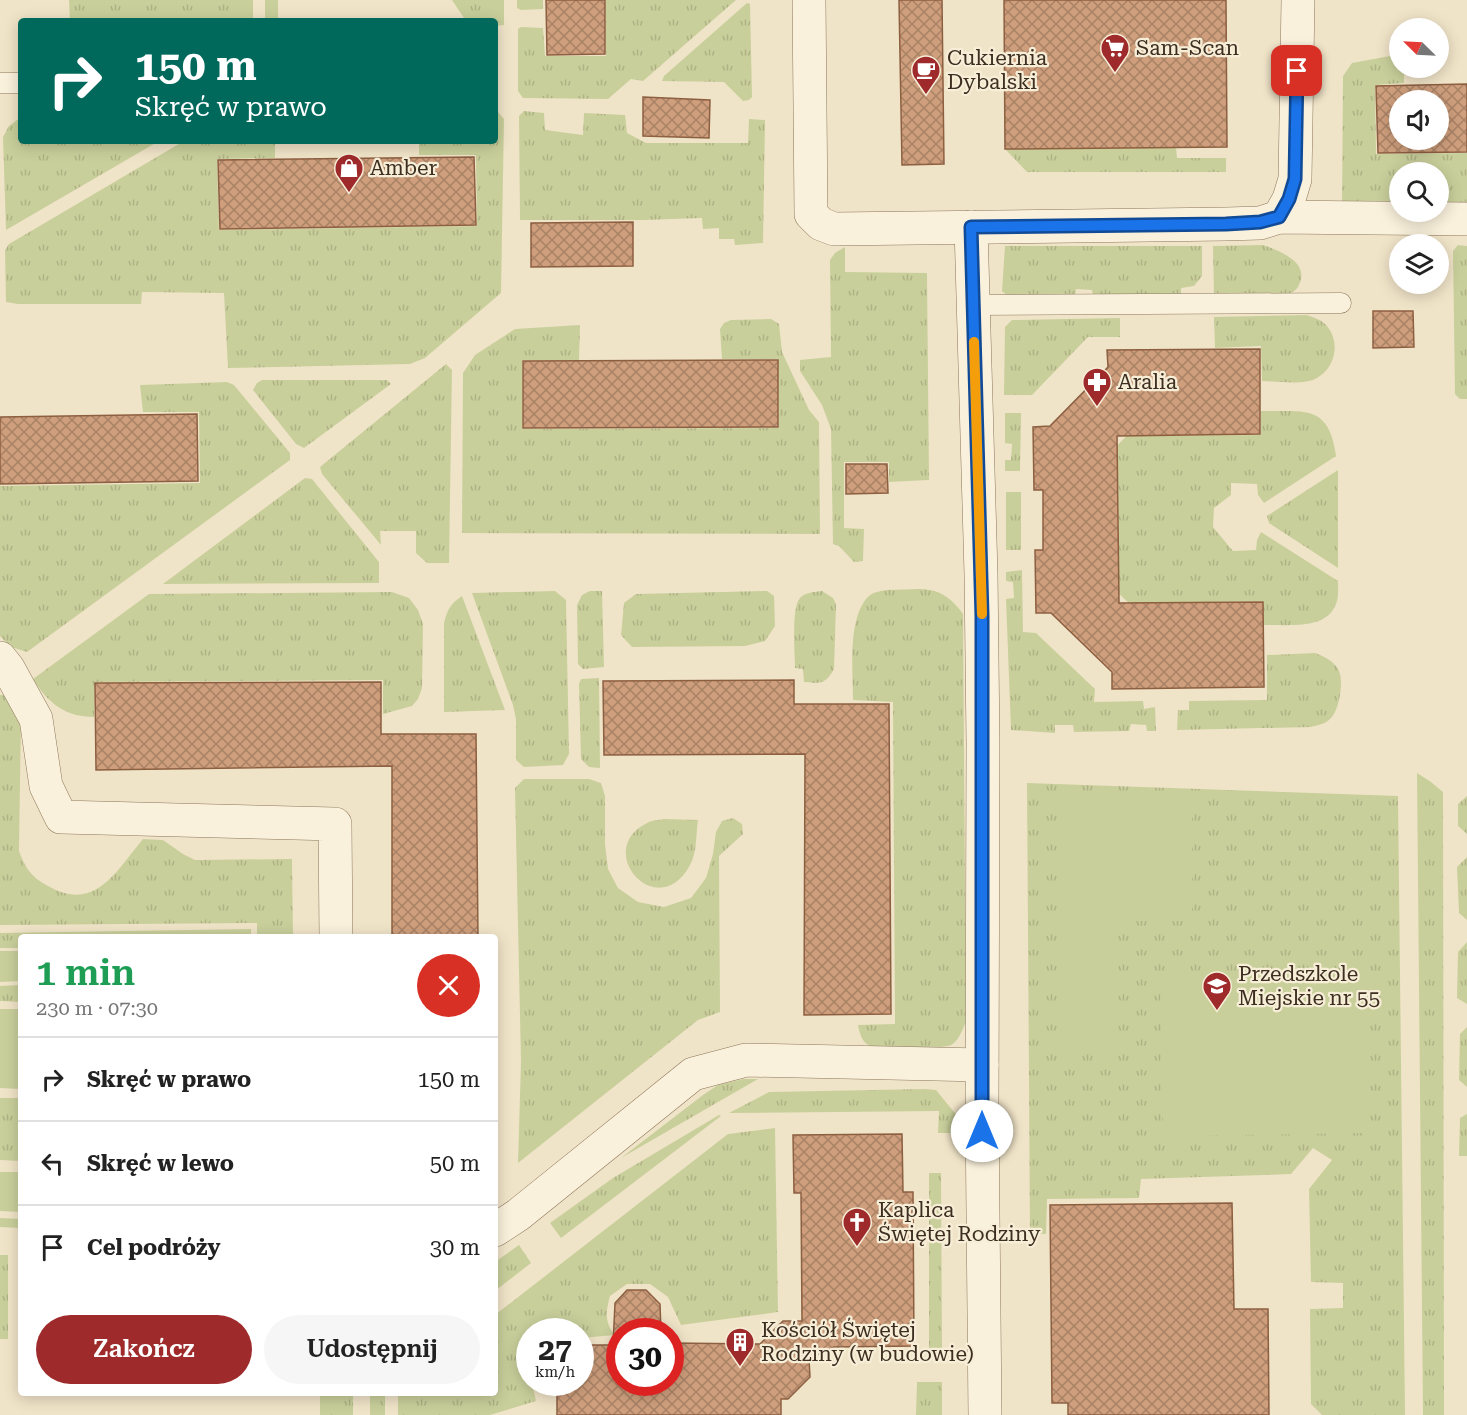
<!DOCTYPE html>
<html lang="pl">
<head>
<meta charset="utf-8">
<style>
	:root { --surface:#fff; --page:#f6f6f6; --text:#222; --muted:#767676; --line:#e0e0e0; --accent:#9e2a2b }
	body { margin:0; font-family:"Roboto Serif",serif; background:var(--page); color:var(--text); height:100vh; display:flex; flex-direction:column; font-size:22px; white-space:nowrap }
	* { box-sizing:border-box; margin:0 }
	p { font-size:20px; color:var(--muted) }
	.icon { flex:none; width:33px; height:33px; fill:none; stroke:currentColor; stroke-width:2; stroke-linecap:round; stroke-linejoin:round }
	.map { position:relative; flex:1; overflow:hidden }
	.drawer { position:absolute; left:18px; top:934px; width:480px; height:462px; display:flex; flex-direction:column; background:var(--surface); border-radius:6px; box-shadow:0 3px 15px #0003 }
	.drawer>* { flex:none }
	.banner { position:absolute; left:18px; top:18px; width:480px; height:126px; border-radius:6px; box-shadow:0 3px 15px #0003; background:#00695c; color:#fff; overflow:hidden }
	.needle { width:39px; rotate:294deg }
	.controls { position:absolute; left:1389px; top:18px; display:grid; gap:12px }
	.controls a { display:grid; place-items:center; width:60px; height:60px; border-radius:50%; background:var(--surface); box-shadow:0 3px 15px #0003; font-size:30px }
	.speed { position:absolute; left:516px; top:1318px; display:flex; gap:12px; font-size:30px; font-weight:700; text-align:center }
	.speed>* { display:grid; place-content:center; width:78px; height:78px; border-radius:50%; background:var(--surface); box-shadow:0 3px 15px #0003; line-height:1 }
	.speed small { font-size:15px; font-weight:400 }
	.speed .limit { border:9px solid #d22; background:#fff; color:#111 }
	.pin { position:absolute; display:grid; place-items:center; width:51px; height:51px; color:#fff; margin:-26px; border-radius:12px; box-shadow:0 3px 9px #0006 }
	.me { position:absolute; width:66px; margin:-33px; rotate:0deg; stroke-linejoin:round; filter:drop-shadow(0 0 4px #0008) }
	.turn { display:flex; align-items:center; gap:21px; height:126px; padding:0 18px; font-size:27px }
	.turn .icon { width:78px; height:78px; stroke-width:2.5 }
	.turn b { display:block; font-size:42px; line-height:51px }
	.round { display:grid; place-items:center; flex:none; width:63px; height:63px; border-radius:32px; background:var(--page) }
	.head { display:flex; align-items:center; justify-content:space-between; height:102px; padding:0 18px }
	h1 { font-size:36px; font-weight:600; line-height:45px; color:#1e9e55 }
	.action { display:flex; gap:12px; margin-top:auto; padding:12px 18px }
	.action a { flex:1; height:69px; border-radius:36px; background:var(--accent); color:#fff; font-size:24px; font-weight:600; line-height:69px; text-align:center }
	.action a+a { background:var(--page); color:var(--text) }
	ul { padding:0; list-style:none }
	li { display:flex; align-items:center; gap:18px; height:84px; padding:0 18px; border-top:2px solid var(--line) }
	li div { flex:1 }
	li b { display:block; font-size:22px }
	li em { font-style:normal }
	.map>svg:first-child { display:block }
	.grass { fill:url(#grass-tufts); fill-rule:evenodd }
	.park { fill:#c9cf9b }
	.building { fill:url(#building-cross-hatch); stroke:#8d5f41; stroke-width:1.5; fill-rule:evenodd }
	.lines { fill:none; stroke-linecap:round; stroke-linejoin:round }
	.lane-casing { stroke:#8d765c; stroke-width:21 }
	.street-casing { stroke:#8d765c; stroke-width:34 }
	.lane { stroke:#faf1dc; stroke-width:20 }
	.street { stroke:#faf1dc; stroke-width:33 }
	.route-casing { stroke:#114b97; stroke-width:15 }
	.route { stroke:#1a73e8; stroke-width:10 }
	.slow { stroke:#f59e0b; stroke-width:10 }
	.labels { text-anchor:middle; stroke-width:4.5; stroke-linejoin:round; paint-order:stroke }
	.poi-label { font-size:21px; fill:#3d2e20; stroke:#f7eed8; text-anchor:start }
</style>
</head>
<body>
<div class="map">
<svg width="1467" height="1415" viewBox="0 0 1467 1415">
	<defs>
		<pattern id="grass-tufts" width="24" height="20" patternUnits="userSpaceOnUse" patternTransform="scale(1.5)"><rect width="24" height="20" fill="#c9cf9b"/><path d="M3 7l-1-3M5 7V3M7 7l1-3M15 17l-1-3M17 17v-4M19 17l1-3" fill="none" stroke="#aeb285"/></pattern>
		<pattern id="building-cross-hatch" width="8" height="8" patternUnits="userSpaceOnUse" patternTransform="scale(1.5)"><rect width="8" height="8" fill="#cf9f7d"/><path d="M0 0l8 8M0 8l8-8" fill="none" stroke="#a98266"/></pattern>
	</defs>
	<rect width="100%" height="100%" fill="#f0e4c8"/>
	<g class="grass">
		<polygon points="69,0 253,0 253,21 70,21"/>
		<rect x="265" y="0" width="13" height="21"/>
		<polygon points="452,0 504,0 504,25 495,26 495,21 466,21"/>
		<polygon points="517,0 543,0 543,9 521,10 517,8"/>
		<polygon points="606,0 736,0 643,81 631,79 608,99 523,98 518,91 518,29 521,27 543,28 545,56 606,56"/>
		<polygon points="747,3 750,4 752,97 749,100 743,101 724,82 662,81 664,76"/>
		<polygon points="1390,56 1399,62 1400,68 1404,68 1404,83 1375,85 1376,154 1467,153 1467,207 1439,207 1438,172 1400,172 1399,207 1342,208 1343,76 1352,63"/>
		<polygon points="495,111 497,111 504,119 501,293 425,358 410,364 228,368 224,293 142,292 141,304 18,304 6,302 5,250 9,244 184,141 275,141 275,158 217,159 219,230 477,226 476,155 419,155 419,141 495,141"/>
		<polygon points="524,111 544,113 545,130 583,135 584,113 625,115 627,133 646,143 748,143 749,119 765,120 763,243 735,245 734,239 719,239 719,228 703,229 702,218 644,220 520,220 519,116"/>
		<polygon points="21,117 21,141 159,141 6,230 3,137 9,126"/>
		<polygon points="1176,147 1177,158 1226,158 1226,172 1027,172 1005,149"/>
		<path d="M 1263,245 C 1277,250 1305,260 1301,279 C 1299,287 1296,291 1289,294 L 1214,294 L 1213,246 Z"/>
		<polygon points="1458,245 1467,246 1467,399 1460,399 1455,394 1453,251"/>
		<polygon points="1005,246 1202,246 1202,276 1194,286 1181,288 1181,295 1093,296 1092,290 1076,289 1075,297 1009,297 1002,291"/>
		<polygon points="845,247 845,272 927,273 929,480 889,482 889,462 844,462 844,528 864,529 863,561 854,562 839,546 833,544 831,429 822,405 800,371 800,360 831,357 830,260 835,253"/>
		<path d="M 1307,315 C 1312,317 1319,319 1324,323 C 1341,338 1337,367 1317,378 C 1303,386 1277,381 1262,381 L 1261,346 L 1215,348 L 1214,317 Z"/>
		<polygon points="1120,318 1120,337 1088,337 1032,395 1004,395 1005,327 1012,320"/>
		<polygon points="771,319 779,324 782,352 809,410 819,422 820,534 462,533 463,373 475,355 515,329 580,325 579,360 522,360 522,429 779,428 778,359 722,359 720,329 724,323 731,320"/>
		<polygon points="446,364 452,370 449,563 427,563 416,553 416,531 380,531 381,545 322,474 320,467"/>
		<polygon points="262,380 387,380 391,384 304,448 296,444 253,390 257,383"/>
		<polygon points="227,382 234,385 290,453 290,460 27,652 11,647 0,636 0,486 200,483 199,412 143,412 140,385"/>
		<path d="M 1261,411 C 1304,412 1329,403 1336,456 L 1264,503 L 1258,495 L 1257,484 L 1231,483 L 1231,495 L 1214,508 L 1213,527 L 1233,551 L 1256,550 L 1257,540 L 1261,532 L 1338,581 C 1338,588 1339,597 1336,604 C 1326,631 1286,624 1264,625 L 1263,601 L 1155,603 L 1139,613 L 1111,586 L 1111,571 L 1119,570 L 1118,469 L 1109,469 L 1109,454 L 1137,425 L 1152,436 L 1261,435 Z"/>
		<polygon points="1005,413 1021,413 1020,471 1005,471 1005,460 1011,460 1012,444 1005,443"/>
		<polygon points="1338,470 1338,568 1269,523 1267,516"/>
		<polygon points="305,478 312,479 379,562 379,583 163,584"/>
		<rect x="1006" y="492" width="15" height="58"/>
		<polygon points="1022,570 1023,632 1036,633 1095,689 1094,702 1143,701 1144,709 1155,707 1156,731 1147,731 1146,725 1131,724 1129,731 1074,732 1073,725 1055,725 1055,733 1011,730 1006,599 1014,598 1013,582 1006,581 1006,572"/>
		<path d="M 887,590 C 922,590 940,582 963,614 L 966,1022 C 962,1030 959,1041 951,1045 C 944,1049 880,1050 872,1047 C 862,1043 860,1035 858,1025 L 895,1024 L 893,702 L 853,700 C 853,672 847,616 869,596 C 873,592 881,591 887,590 Z"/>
		<polygon points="555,591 566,600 569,754 563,765 524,767 516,760 516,719 513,705 472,593"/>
		<polygon points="590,591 602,591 604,667 583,669 578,664 577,605 582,595"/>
		<polygon points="767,591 774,596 775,626 765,641 745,646 632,647 621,635 624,603 636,594"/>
		<path d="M 822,591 L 833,598 L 836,604 L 834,669 C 826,684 820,684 804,682 L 803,669 L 795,668 C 795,653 791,608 800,598 C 805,592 815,592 822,591 Z"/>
		<path d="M 392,592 L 409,598 L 418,610 L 423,624 L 422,688 L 418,699 L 412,706 L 383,714 L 383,680 L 95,682 L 94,717 C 65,717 48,703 33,679 L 149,594 Z"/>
		<path d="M 462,596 L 505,710 L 444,712 L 444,623 C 447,610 451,603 462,596 Z"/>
		<path d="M 1315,653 C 1325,657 1337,662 1340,674 C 1343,686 1339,712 1329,720 C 1325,724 1317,725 1311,727 L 1177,730 L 1178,710 L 1189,710 L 1189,701 L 1267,700 L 1267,655 Z"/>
		<polygon points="599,678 600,768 589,767 581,759 579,684 581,679"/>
		<path d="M 8,694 L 21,715 L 19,851 C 26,870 33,879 52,888 C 96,911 117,870 143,839 L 163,840 L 183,854 L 195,860 L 292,859 L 293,937 L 257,937 L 257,923 L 0,925 L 0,695 Z"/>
		<polygon points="1417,773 1431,782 1443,792 1444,1415 1423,1415"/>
		<polygon points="524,779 589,779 601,783 605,796 605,844 608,869 618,888 638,902 664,907 691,898 706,878 713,854 716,832 722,821 733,818 742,824 743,834 719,856 720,1012 698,1020 518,1163 521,1062 515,788"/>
		<path d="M 1027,783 L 1398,796 L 1405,1415 L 1322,1415 L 1311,1404 L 1310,1309 L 1343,1308 L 1343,1283 L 1311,1282 L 1309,1189 L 1332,1160 L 1313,1148 L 1291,1174 L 1141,1179 L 1139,1198 L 1047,1199 L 1046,1234 L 1030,1233 ZM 1192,792 L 1192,921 L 1113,921 Z"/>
		<polygon points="1467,796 1467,834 1458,826 1458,804"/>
		<path d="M 664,819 L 698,820 C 696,833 697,853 690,865 C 658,925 592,850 647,823 C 652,820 659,820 664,819 Z"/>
		<polygon points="1467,857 1467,920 1459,913 1457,867"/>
		<polygon points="251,929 251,938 21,938 21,948 0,948 0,933"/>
		<polygon points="1467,942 1467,1004 1457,998 1458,952"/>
		<polygon points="21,985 21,1002 0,1001 0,986"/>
		<polygon points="1467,1027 1467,1087 1459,1080 1460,1034"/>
		<polygon points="743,1079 758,1079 621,1158 703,1095 718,1085"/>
		<polygon points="925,1089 936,1090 967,1128 967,1133 938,1133 939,1111 729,1113 769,1092"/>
		<polygon points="0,1098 21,1098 21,1161 0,1160"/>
		<polygon points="1467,1114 1467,1156 1459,1156 1460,1118"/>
		<polygon points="719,1115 721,1116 561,1238 550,1223 613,1178"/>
		<path d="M 775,1128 L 778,1312 L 681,1325 L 668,1297 L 650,1284 L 627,1284 L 610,1296 C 606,1311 604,1323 615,1335 L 581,1338 L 580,1332 L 530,1332 L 529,1348 L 526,1350 L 529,1368 L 530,1383 L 532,1383 L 536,1401 L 490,1415 L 398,1415 L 398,1394 L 495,1394 L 495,1315 L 728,1134 Z"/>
		<polygon points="929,1173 941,1173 942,1348 929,1348"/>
		<polygon points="0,1218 21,1219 21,1228 0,1227"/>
		<polygon points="519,1245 531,1263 495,1291 495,1262"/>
		<rect x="0" y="1255" width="8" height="84"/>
		<polygon points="917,1382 942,1382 942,1415 916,1415"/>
		<rect x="320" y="1394" width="33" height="21"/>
		<rect x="370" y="1394" width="15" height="21"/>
	</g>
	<g class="park">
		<polygon points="1057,791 1192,792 1192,921 1113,921 1112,1048 1057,1048"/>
		<polygon points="0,951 21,951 21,981 0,982"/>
		<polygon points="1363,973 1366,1133 1163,1136 1160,977"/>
		<polygon points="0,1009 21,1009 21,1089 0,1088"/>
		<polygon points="0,1172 21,1172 21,1212 0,1211"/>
	</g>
	<g class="building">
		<polygon points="546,0 605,0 605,54 547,55"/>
		<polygon points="899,0 942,0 944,164 902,165"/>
		<polygon points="1004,0 1226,0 1227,147 1005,149"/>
		<path d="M 1467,84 L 1467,152 L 1378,153 L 1376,86 ZM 1400,100 L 1438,100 L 1438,140 L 1400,140 Z"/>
		<polygon points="643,97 710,100 709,138 643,136"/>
		<polygon points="474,157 476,225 220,229 218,160"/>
		<polygon points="633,222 633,266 531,267 531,223"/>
		<polygon points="1373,311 1413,311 1414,347 1373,348"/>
		<polygon points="1260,349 1260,434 1117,436 1119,603 1263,602 1264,687 1112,689 1112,672 1051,613 1036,613 1035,550 1043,550 1043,490 1034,490 1033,427 1050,426 1108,367 1107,350"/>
		<polygon points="778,360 778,427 523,428 523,361"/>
		<polygon points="197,414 198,481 0,484 0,417"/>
		<polygon points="846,464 887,464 888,493 846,494"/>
		<polygon points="794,680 794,704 889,704 891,1014 804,1015 805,754 604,755 603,681"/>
		<polygon points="381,682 381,734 476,734 478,938 392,938 392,766 96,770 95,683"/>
		<polygon points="902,1134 903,1192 913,1192 914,1346 834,1347 809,1359 810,1377 788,1399 781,1399 781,1415 557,1415 557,1384 580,1383 580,1345 613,1345 615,1303 627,1290 646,1290 660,1304 661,1332 620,1332 620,1383 670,1383 670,1343 760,1344 783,1321 802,1321 801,1193 794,1193 793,1135"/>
		<polygon points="1232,1203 1234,1309 1268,1309 1269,1415 1068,1415 1068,1403 1052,1403 1050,1205"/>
	</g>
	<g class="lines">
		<g class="lane-casing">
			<g id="lane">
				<polyline points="0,83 21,83"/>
				<polyline points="972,305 1341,303"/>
			</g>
		</g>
		<g class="street-casing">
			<g id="street">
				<polyline points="809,0 811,214 821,224 834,229 1226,224 1260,223 1279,217 1467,219"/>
				<polyline points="1279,217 1289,199 1295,179 1298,0"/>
				<polyline points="971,227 981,574 983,742 982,1112 985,1415"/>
				<polyline points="0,658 8,668 36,719 46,786 61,817 335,824 336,938"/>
				<polyline points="495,1230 518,1215 693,1074 746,1060 982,1065"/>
			</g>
		</g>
		<use href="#lane" class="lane"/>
		<use href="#street" class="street"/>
	</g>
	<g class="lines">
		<g class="route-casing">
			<polyline id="route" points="982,1131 982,616 971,227 1226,224 1260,222 1279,217 1289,199 1295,179 1297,71"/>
		</g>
		<use href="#route" class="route"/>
		<polyline class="slow" points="974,342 982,614"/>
	</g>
	<defs>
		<g id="supermarket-pin" transform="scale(1.5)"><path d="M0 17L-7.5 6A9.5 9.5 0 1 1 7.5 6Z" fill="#9e2a2b" stroke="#f7eed8"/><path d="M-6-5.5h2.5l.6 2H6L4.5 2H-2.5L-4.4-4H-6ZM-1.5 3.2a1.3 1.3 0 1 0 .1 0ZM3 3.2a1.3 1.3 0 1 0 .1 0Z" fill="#fff"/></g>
		<g id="cafe-pin" transform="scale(1.5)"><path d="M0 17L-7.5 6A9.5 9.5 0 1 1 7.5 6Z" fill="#9e2a2b" stroke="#f7eed8"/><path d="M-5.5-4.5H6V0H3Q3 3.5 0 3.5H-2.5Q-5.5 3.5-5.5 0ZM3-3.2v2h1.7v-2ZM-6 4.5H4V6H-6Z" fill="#fff"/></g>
		<g id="shop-pin" transform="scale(1.5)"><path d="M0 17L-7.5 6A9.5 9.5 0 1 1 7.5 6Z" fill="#9e2a2b" stroke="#f7eed8"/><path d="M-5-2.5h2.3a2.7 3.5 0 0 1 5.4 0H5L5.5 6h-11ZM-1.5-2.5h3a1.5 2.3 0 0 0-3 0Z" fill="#fff"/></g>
		<g id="pharmacy-pin" transform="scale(1.5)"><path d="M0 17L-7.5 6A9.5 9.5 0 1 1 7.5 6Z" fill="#9e2a2b" stroke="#f7eed8"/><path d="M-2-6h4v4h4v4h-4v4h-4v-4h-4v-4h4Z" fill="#fff"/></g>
		<g id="school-pin" transform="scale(1.5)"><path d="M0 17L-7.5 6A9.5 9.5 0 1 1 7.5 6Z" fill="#9e2a2b" stroke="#f7eed8"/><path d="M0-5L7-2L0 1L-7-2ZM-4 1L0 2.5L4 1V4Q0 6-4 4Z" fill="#fff"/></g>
		<g id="church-pin" transform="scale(1.5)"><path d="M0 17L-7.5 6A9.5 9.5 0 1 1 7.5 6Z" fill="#9e2a2b" stroke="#f7eed8"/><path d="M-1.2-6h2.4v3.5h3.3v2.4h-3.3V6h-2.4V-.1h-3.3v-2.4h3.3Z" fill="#fff"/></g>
		<g id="building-pin" transform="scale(1.5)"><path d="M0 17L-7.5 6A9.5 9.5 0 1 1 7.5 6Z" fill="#9e2a2b" stroke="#f7eed8"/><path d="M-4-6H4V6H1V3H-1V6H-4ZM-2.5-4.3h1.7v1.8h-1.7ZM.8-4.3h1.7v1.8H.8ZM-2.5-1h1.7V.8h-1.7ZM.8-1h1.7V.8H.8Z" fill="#fff"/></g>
	</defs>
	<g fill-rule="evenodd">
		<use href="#supermarket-pin" x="1115" y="48"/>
		<use href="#cafe-pin" x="926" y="70"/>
		<use href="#shop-pin" x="349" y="168"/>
		<use href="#pharmacy-pin" x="1097" y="382"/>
		<use href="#school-pin" x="1217" y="986"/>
		<use href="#church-pin" x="857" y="1222"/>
		<use href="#building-pin" x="740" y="1342"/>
	</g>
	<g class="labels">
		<g class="poi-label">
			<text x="1136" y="55">Sam-Scan</text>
			<text x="947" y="65">Cukiernia<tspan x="947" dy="24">Dybalski</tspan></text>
			<text x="370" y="175">Amber</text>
			<text x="1118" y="389">Aralia</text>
			<text x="1238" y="981">Przedszkole<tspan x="1238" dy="24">Miejskie nr 55</tspan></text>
			<text x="878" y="1217">Kaplica<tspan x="878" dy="24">Świętej Rodziny</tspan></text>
			<text x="761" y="1337">Kościół Świętej<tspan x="761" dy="24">Rodziny (w budowie)</tspan></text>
		</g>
	</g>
</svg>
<div class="controls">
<a><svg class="needle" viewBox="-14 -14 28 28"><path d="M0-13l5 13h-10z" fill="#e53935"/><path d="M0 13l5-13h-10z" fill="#767676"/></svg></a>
<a><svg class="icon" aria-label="sound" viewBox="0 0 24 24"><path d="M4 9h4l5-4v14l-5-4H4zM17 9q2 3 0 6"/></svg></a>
<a><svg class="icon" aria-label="search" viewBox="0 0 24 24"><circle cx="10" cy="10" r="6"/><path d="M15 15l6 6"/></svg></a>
<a><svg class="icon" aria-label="layers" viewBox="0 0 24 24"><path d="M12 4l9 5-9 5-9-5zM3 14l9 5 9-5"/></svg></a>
</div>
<div class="speed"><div>27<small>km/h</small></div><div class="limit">30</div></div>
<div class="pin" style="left:1297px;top:71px;background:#d93025"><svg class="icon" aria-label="arrive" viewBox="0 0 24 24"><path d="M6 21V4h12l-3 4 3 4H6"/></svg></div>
<svg class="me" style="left:982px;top:1131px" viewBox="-20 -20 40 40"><circle r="19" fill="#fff"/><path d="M0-13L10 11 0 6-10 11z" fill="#1a73e8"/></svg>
<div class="banner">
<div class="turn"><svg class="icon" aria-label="right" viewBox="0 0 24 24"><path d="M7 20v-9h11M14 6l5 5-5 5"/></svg><div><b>150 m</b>Skręć w prawo</div></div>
</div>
<section class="drawer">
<div class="head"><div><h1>1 min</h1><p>230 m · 07:30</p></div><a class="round" style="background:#d93025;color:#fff"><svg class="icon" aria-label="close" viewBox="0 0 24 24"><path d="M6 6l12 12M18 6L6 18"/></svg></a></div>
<ul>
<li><svg class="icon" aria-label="right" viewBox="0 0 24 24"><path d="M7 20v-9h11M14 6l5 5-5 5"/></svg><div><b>Skręć w prawo</b></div><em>150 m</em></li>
<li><svg class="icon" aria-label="left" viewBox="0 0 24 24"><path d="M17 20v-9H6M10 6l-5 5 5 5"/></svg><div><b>Skręć w lewo</b></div><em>50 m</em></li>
<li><svg class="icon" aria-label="arrive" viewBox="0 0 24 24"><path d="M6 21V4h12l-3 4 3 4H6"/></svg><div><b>Cel podróży</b></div><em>30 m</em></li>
</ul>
<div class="action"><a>Zakończ</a><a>Udostępnij</a></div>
</section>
</div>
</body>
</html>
